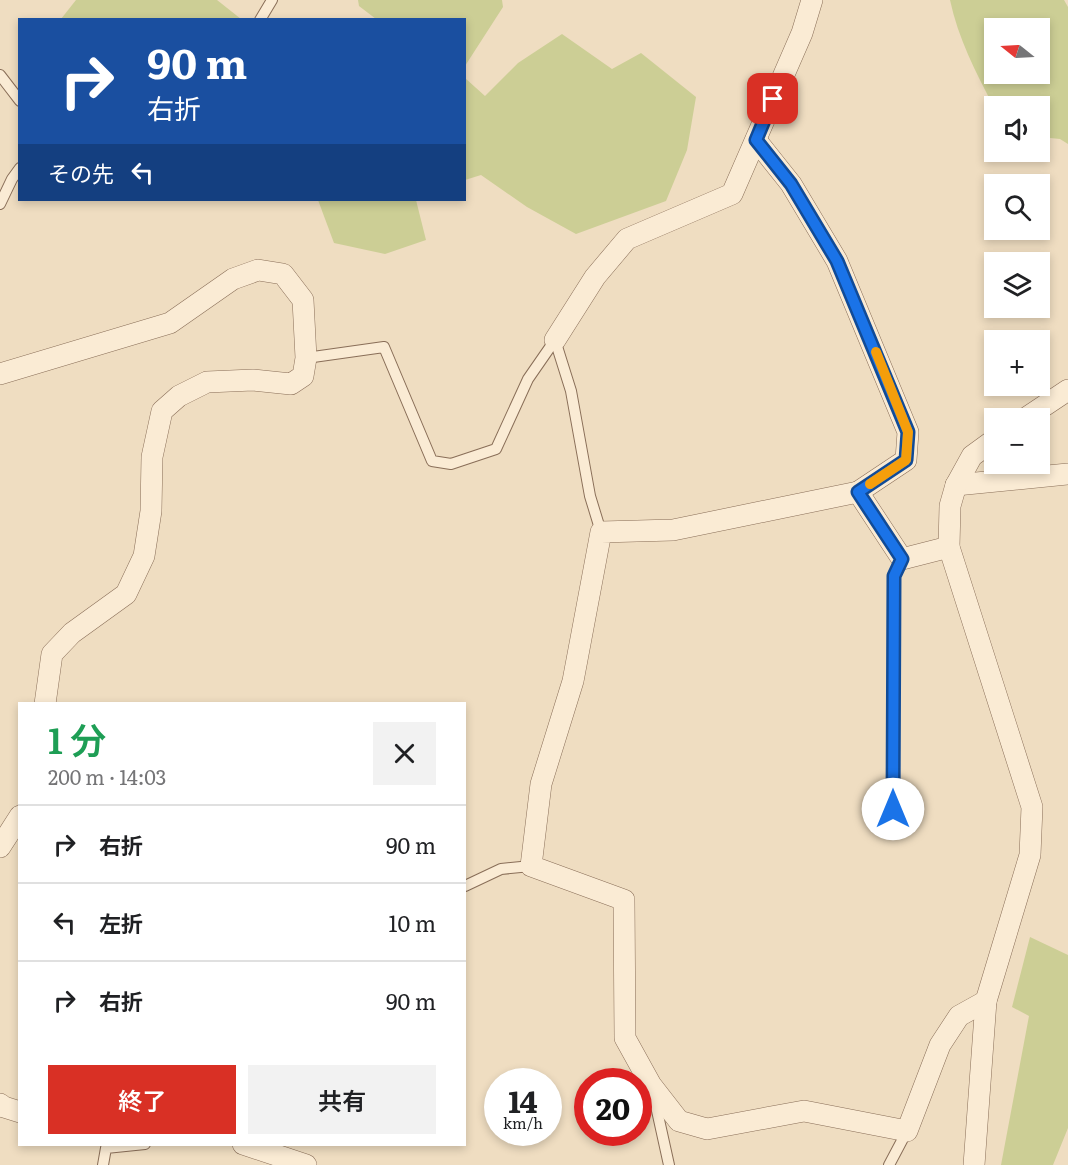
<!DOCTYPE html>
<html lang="ja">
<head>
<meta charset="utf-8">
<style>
	:root { --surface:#fff; --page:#f2f2f2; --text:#202124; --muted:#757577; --line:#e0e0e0; --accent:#d93025 }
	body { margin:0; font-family:Literata,"Noto Sans JP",serif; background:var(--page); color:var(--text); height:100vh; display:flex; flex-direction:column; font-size:22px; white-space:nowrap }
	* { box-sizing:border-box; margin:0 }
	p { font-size:20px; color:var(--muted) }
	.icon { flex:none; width:33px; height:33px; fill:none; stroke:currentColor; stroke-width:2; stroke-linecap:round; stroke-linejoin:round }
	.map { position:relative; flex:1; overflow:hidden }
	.panel { position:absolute; left:18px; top:702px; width:448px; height:444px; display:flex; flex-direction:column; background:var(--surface); border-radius:0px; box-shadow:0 3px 9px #0003 }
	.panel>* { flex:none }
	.top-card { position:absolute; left:18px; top:18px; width:448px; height:183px; border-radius:0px; box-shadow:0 3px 9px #0003; background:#1a4fa0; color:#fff; overflow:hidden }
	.needle { width:39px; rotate:288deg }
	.controls { position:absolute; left:984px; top:18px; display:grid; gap:12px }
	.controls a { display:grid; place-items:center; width:66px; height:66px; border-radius:0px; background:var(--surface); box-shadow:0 3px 9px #0003; font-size:30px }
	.speed { position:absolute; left:484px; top:1068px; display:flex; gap:12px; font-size:30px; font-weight:700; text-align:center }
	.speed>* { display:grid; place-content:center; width:78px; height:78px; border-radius:50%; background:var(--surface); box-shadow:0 3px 9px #0003; line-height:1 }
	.speed small { font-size:15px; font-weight:400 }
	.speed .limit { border:9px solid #d22; background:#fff; color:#111 }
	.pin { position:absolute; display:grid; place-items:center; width:51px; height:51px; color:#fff; margin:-26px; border-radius:12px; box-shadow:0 3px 9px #0006 }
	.me { position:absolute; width:66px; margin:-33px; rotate:0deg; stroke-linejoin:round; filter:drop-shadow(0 0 4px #0008) }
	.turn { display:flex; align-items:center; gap:21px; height:126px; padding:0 30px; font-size:27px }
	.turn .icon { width:78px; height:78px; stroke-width:2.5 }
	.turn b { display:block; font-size:42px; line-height:51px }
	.then { display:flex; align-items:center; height:57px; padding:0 30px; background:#0003; gap:12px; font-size:22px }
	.round { display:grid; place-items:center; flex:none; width:63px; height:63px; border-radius:0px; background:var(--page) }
	.overview { display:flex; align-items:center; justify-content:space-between; height:102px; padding:0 30px }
	h1 { font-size:36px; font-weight:600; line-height:45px; color:#1e9e55 }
	.button { display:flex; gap:12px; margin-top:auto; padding:12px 30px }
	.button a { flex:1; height:69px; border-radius:0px; background:var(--accent); color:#fff; font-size:24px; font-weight:600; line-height:69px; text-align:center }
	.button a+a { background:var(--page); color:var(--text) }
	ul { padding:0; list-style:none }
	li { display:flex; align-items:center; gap:18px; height:78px; padding:0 30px; border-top:2px solid var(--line) }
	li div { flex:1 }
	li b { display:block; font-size:22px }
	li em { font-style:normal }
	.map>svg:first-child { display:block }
	.green { fill:#ccce95; fill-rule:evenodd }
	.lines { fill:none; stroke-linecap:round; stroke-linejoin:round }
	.service-casing { stroke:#896e58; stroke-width:12 }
	.minor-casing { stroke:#896e58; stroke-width:22 }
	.service { stroke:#faebd4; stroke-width:10 }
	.minor { stroke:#faebd4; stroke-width:21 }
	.route-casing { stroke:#114b97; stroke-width:15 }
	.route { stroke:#1a73e8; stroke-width:10 }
	.slow { stroke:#f59e0b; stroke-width:10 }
</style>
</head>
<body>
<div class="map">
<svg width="1068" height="1165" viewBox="0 0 1068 1165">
	<rect width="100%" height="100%" fill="#efddc1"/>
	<g class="green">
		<polygon points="76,0 217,0 241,19 61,19"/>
		<polygon points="358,0 502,0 503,7 465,66 465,20 376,19 359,6"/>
		<path d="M 950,0 L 1064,0 L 1068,7 L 1068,144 L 1060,139 L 1040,137 L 1040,106 L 994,107 C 976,73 958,38 950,0 ZM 1040,28 L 1040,74 L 994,74 L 994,28 Z"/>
		<polygon points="562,34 612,69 641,53 696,97 687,150 666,201 576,234 527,207 481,175 465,180 465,78 485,96 518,63"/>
		<polygon points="318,200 416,200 426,240 385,254 334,243"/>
		<polygon points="1030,937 1068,955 1068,1128 1053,1165 1001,1165 1029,1016 1012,1007"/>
	</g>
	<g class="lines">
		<g class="service-casing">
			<g id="service">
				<polyline points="260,20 272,0"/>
				<polyline points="0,75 20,101"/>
				<polyline points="0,204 12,179 20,168"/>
				<polyline points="555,340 571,391 590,496 601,532"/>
				<polyline points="306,358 384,347 432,461 451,464 496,449 528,379 555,340"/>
				<polyline points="893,809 894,576 902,559"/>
				<polyline points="465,886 501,869 531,866"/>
				<polyline points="654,1097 669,1165"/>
				<polyline points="103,1165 106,1148 145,1144"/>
				<polyline points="889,1165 907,1131"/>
			</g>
		</g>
		<g class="minor-casing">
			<g id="minor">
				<polyline points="756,140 791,184 837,261 908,432 906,460 858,492 902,559 949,547"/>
				<polyline points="555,340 595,277 627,239 732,194 802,33 812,0"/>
				<polyline points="0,374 170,323 233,279 258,270 283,274 303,300 306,358 303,376 291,384 253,380 207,382 179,396 162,411 152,457 151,511 144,556 126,594 72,633 52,654 45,704"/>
				<polyline points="1026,418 1068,390"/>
				<polyline points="956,485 1068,474"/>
				<polyline points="858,492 673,530 601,532 573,681 541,784 531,866 624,900 625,1038 651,1085 679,1121 707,1129 804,1111 907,1131 940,1045 959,1016 986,1001"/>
				<polyline points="0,847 20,816"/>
				<polyline points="0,1104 4,1107 20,1112"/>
				<polyline points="243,1144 306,1165"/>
				<polyline points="974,1165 986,1001 1030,855 1032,807 949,547 950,506 956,485 972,456 994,440"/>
			</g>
		</g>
		<use href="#service" class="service"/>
		<use href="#minor" class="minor"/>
	</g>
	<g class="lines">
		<g class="route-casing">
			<polyline id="route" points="773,99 756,140 791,184 837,261 908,432 906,460 858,492 902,559 894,576 893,809"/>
		</g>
		<use href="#route" class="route"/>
		<polyline class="slow" points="870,484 906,460 908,432 876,352"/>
	</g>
</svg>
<div class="controls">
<a><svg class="needle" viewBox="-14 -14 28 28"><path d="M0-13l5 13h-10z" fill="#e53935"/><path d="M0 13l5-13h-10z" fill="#757577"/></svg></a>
<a><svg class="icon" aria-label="sound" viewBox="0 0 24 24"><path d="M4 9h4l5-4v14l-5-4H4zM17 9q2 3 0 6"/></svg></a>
<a><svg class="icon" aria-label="search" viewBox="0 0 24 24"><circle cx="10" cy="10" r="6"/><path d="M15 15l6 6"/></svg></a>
<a><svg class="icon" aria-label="layers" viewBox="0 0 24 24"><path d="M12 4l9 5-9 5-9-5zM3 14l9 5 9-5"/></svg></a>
<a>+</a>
<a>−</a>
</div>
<div class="speed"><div>14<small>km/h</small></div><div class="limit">20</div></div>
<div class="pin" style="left:773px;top:99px;background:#d93025"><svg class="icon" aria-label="arrive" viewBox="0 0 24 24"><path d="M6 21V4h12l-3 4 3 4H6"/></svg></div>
<svg class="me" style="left:893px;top:809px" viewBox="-20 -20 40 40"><circle r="19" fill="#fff"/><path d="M0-13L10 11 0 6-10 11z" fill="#1a73e8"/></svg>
<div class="top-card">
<div class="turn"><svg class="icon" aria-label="right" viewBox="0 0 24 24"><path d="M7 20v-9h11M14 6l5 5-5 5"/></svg><div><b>90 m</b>右折</div></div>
<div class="then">その先<svg class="icon" aria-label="left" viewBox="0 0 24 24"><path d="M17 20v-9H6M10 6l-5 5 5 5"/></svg></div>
</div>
<section class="panel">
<div class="overview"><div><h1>1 分</h1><p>200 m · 14:03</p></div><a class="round"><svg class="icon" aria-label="close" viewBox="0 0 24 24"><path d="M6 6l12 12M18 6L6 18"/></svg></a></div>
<ul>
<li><svg class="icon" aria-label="right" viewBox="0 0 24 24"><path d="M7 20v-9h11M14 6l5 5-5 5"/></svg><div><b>右折</b></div><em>90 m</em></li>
<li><svg class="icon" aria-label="left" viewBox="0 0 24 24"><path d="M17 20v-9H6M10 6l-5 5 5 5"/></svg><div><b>左折</b></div><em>10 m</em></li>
<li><svg class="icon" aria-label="right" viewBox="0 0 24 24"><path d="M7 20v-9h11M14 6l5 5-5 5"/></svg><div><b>右折</b></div><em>90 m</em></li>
</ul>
<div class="button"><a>終了</a><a>共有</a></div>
</section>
</div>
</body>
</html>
